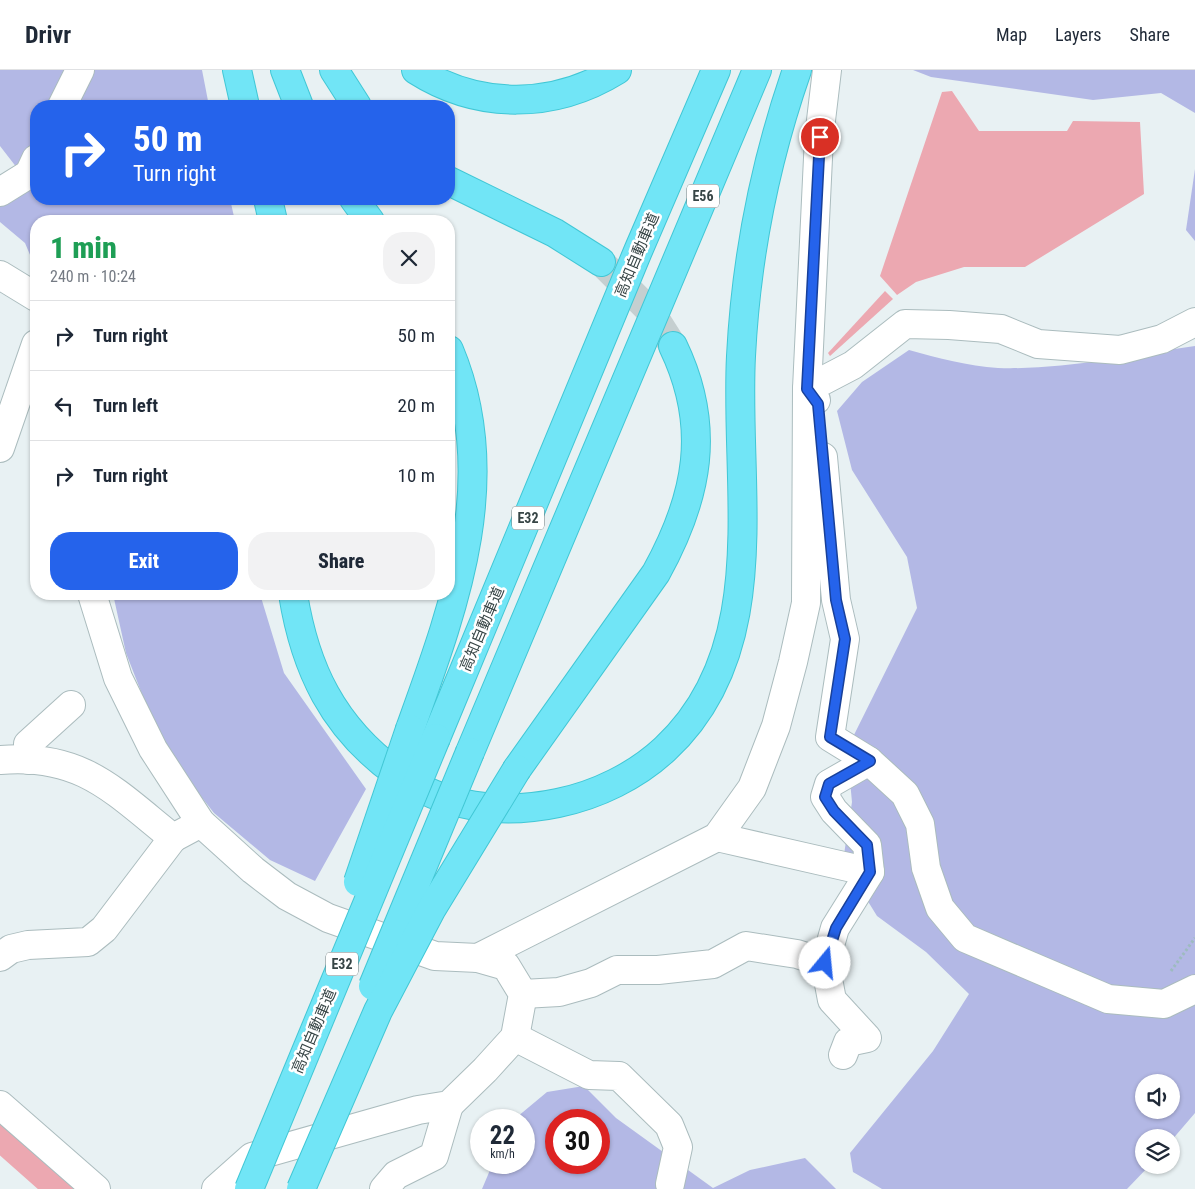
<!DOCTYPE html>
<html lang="en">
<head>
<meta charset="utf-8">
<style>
	:root { --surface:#fff; --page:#f2f2f3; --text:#1f2937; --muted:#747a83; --line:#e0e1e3; --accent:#2563eb }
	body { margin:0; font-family:"Roboto Condensed","Noto Sans JP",sans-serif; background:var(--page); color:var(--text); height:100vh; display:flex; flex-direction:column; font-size:19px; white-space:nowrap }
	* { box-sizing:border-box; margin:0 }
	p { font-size:16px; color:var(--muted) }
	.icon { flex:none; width:28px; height:28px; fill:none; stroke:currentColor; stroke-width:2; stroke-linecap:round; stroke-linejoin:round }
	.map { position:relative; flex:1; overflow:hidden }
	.panel { position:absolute; left:30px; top:145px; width:425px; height:385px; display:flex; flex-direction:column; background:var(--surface); border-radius:20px; box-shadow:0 1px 4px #0004 }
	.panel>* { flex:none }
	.hud { position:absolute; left:30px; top:30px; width:425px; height:105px; border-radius:20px; box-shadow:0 1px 4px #0004; background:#2563eb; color:#fff; overflow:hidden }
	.fabs { position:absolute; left:1135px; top:1004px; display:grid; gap:10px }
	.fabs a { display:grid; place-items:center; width:45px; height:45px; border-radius:50%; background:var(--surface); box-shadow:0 1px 4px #0004; font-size:25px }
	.speed { position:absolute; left:470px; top:1039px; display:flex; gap:10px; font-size:25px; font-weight:700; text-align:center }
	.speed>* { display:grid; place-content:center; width:65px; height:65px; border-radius:50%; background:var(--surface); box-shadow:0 1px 4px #0004; line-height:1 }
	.speed small { font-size:12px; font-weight:400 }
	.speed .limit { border:8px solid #d22; background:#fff; color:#111 }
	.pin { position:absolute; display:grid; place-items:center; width:42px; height:42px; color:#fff; margin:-21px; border:2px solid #fff; border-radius:50%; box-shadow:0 1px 5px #0007 }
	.me { position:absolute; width:55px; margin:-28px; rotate:17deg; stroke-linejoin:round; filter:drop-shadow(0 0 4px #0008) }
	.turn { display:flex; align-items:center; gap:18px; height:105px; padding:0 20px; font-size:22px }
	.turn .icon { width:65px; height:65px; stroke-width:2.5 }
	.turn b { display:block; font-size:35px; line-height:42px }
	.round { display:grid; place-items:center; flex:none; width:52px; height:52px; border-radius:20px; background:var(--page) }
	.summary { display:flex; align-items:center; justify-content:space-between; height:85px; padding:0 20px }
	h1 { font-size:30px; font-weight:800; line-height:38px; color:#1e9e55 }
	.action { display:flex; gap:10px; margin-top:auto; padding:10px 20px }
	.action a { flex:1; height:58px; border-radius:20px; background:var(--accent); color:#fff; font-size:20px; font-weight:800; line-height:58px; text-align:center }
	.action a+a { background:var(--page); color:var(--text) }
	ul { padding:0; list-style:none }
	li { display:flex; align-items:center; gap:15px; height:70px; padding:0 20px; border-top:1px solid var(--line) }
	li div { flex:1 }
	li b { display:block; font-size:19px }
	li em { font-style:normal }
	header { display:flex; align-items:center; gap:30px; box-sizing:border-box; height:70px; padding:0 25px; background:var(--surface); border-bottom:1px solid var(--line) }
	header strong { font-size:24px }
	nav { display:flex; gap:28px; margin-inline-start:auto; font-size:18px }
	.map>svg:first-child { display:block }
	.green { fill:#b3b8e5; fill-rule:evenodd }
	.water { fill:#eca8b1 }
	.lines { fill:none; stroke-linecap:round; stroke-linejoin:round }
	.river { stroke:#eca8b1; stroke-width:44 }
	.motorway-tunnel { stroke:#c5cfd0; stroke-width:28; stroke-dasharray:28 14; stroke-linecap:butt }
	.minor-casing { stroke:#abbcbe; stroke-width:30 }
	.motorway-casing { stroke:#41c7d5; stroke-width:30 }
	.path { stroke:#9dbbbf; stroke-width:3; stroke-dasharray:2.5 2.5; stroke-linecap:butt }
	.minor { stroke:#fff; stroke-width:28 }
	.motorway { stroke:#71e5f6; stroke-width:28 }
	.motorway-bridge-casing { stroke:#41c7d5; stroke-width:30; stroke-linecap:butt }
	.motorway-bridge { stroke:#71e5f6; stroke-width:28 }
	.route-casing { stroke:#184099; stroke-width:12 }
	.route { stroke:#2563eb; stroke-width:9 }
	.labels { text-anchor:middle; stroke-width:5; stroke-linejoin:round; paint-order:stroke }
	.shield { fill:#fff; stroke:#737d7e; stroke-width:1 }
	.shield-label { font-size:14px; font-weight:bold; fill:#374546 }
	.street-label { font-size:15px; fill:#374546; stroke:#fff }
</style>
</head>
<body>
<header>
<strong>Drivr</strong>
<nav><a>Map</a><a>Layers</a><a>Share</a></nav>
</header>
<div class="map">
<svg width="1195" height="1119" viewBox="0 0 1195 1119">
	<rect width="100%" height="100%" fill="#e8f1f3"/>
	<g class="green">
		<polygon points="0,0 202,0 209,36 36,36 36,129 230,129 235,151 36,151 36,199 25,173 0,152 0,135 31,116 0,76"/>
		<polygon points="913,0 1195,0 1195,43 1161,23 1093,30 931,7"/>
		<polygon points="1195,99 1195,171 1186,160"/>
		<path d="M 1195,276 L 1195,1043 L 1171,1071 L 1171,1068 L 1144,1068 L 1144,1095 L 1150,1095 L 1127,1119 L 882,1119 L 853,1102 L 850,1083 L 933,981 L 969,924 L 926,882 L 877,846 L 843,791 L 852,732 L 847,679 L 917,538 L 907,487 L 852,400 L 837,341 L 862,312 L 909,280 C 938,288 968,296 998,298 C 1064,300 1130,285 1195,276 ZM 1144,1012 L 1171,1012 L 1171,1040 L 1144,1040 Z"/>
		<polygon points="113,524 260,524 284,603 366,719 315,811 270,790 214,743 163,678 126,583"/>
		<path d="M 584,1016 L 616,1048 L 713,1118 L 750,1100 L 805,1088 L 836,1119 L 482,1119 L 493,1093 L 524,1092 L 524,1050 L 516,1050 L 517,1047 L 547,1022 ZM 556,1050 L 599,1050 L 599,1092 L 556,1092 Z"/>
	</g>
	<g class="water">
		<polygon points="952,21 979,61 1067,61 1073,51 1140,52 1144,124 1025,197 964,197 916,212 897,225 880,206 942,22"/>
		<polygon points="885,221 893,229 830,286 828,283"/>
	</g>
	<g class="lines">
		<polyline class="river" points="0,1056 71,1119"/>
		<polyline class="motorway-tunnel" points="601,192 652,243 673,276"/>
		<g class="minor-casing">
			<g id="minor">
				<polyline points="62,36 80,0"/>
				<polyline points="0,122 29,104 36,89"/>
				<polyline points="0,205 36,227"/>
				<polyline points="816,330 807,319 853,295 905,254 949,255 1001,259 1038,274 1120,280 1162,269 1195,252"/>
				<polyline points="0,378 36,274"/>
				<polyline points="823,387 836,530 845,569 830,667 869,691"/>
				<polyline points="92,524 118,608 153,679 201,753 253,800 287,826 328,848 435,886 478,888 506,896 523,924 515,967 485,1000 449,1035 418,1040 252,1087 216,1119"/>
				<path d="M 0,690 C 82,683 114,721 173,768 L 201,753"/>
				<polyline points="29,690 28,674 71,635"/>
				<polyline points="717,767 870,802 867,775 834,741 825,727 829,714 869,691 905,724 920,754 926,798 940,838 965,868 1108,929 1164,934 1195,919"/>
				<polyline points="0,887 11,879 28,875 88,872 104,859 173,768"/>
				<polyline points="478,888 717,767 752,718 776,656 793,592 806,533 807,319 819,67 827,0"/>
				<polyline points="523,924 559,922 591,913 617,900 658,900 713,894 746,876 797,884 825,893"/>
				<polyline points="515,967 589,1005 619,1006 669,1055 678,1077 670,1114"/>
				<polyline points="843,985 848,972 867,968 832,930 825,893 835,858 870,802"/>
				<polyline points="0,1035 96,1119"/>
				<polyline points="384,1119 396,1105 434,1086 449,1035"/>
			</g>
		</g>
		<g class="motorway-casing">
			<g id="motorway">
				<polyline points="237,0 245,36"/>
				<polyline points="285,0 299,36"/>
				<polyline points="334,0 357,36"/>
				<path d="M 416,0 C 479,40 554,39 617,0"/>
				<polyline points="449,111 555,163 601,192"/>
				<polyline points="268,129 273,151"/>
				<polyline points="354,129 370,151"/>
				<path d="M 293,524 C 305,599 333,657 396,703 C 443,738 502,745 558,733 C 597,725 636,706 665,679 C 774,578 734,417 741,286 C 746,189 765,92 797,0"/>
				<path d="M 410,659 C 454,537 503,408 449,280"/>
				<polyline points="436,668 638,181 716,0"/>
				<polyline points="470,682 757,0"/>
				<path d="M 517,699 L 656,503 C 698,427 712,357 673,276"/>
			</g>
		</g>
		<polyline class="path" points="1171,901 1195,868"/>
		<use href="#minor" class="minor"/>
		<use href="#motorway" class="motorway"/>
		<g class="motorway-bridge-casing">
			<g id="motorway-bridge">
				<polyline points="358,812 410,659"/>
				<polyline points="373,916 470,682"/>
				<polyline points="249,1119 436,668"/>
				<polyline points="301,1119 378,941 431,840 517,699"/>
			</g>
		</g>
		<use href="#motorway-bridge" class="motorway-bridge"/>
	</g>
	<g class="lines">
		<g class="route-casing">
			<polyline id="route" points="820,67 807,319 818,334 836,530 845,569 830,667 870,691 829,714 825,727 834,741 867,775 870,802 836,858 825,893"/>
		</g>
		<use href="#route" class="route"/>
	</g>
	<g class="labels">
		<g class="shield">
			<rect x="687" y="114.5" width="32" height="23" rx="4"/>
			<rect x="512" y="436.5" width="32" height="23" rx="4"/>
			<rect x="326" y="882.5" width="32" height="23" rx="4"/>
		</g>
		<g class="shield-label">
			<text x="703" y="131">E56</text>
			<text x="528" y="453">E32</text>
			<text x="342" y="899">E32</text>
		</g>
		<g class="street-label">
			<text transform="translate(637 185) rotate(-67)" y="5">高知自動車道</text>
			<text transform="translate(482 559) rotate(-67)" y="5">高知自動車道</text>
			<text transform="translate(314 961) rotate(-67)" y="5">高知自動車道</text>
		</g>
	</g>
</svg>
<div class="fabs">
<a><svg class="icon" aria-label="sound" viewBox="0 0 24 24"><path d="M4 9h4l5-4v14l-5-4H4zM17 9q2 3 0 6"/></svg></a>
<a><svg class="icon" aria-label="layers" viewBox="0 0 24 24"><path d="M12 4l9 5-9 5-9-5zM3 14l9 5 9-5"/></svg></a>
</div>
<div class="speed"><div>22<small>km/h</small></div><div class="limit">30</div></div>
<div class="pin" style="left:820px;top:67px;background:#d93025"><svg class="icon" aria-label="arrive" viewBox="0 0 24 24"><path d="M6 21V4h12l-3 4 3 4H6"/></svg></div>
<svg class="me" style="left:825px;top:893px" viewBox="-20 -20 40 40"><circle r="19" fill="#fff"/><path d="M0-13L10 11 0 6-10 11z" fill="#2563eb"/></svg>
<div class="hud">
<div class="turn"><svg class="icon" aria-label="right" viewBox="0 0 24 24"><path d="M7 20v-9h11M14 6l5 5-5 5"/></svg><div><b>50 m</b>Turn right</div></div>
</div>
<section class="panel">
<div class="summary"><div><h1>1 min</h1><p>240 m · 10:24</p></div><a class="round"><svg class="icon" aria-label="close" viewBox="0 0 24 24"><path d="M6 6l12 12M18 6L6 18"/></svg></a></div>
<ul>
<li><svg class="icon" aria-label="right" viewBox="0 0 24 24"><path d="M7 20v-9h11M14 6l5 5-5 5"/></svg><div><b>Turn right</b></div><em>50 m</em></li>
<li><svg class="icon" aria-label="left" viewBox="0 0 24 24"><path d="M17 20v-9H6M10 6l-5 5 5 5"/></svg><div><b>Turn left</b></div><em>20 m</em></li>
<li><svg class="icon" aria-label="right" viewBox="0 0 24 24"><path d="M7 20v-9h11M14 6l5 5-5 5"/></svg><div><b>Turn right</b></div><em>10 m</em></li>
</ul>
<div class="action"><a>Exit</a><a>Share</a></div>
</section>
</div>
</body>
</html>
